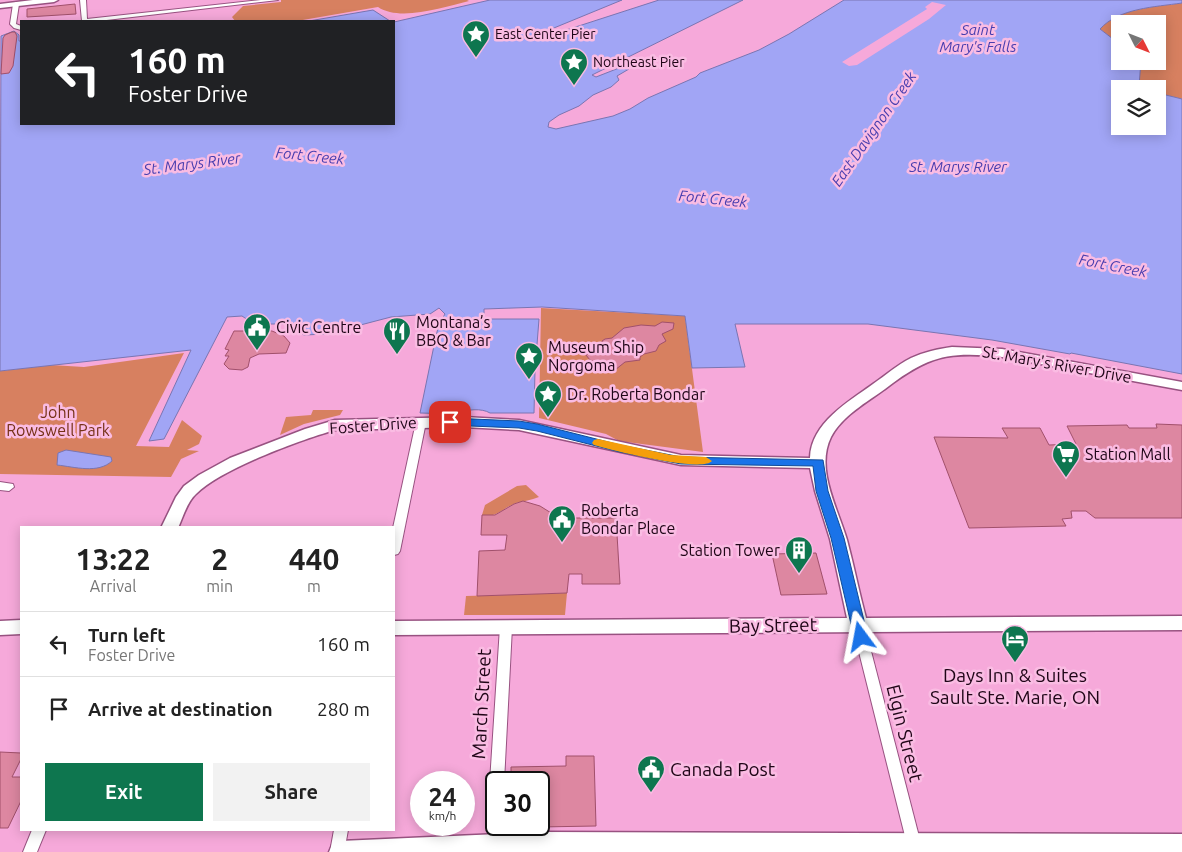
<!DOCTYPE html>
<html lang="en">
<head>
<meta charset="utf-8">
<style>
	:root { --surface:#fff; --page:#f2f2f2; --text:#222; --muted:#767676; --line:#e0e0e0; --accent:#0e764f }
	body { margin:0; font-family:Ubuntu,sans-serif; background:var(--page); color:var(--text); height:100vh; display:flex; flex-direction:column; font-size:19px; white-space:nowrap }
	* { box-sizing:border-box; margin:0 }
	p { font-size:16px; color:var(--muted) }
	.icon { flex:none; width:28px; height:28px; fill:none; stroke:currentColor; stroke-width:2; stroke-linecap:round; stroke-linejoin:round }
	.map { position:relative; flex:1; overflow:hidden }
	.panel { position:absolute; left:20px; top:526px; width:375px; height:305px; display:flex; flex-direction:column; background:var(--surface); border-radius:0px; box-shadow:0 2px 12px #0003 }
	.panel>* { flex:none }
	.hud { position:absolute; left:20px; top:20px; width:375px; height:105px; border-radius:0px; box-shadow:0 2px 12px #0003; background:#202124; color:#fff; overflow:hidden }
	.needle { width:32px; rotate:132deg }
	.fabs { position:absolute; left:1111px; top:15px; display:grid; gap:10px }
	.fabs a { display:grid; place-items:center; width:55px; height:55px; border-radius:0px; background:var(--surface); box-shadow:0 2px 12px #0003; font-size:25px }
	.speed { position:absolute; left:410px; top:771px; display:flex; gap:10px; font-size:25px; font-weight:700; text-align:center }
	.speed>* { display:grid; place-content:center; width:65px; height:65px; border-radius:50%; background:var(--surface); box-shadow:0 2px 12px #0003; line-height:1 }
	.speed small { font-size:12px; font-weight:400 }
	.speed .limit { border:2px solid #111; border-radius:8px; background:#fff; color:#111 }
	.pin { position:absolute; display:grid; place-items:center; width:42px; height:42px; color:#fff; margin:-21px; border-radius:10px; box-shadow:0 2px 8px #0006 }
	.me { position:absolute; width:55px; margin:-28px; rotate:347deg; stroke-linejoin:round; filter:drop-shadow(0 0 4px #0008) }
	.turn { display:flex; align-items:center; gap:18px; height:105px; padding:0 25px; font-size:22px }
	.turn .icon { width:65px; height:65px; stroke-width:2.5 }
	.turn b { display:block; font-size:35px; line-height:42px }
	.eta { display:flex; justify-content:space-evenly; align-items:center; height:85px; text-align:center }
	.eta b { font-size:30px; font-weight:700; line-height:35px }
	.primary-button { display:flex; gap:10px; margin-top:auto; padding:10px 25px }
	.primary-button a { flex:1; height:58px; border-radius:0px; background:var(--accent); color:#fff; font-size:20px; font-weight:700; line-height:58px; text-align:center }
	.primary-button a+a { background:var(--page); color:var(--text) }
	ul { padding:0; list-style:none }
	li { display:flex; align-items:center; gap:15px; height:65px; padding:0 25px; border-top:1px solid var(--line) }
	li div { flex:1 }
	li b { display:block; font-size:19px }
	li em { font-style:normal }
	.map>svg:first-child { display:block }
	.green { fill:#d78060 }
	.water { fill:#a1a5f5; stroke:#7a75b2 }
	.pier { fill:#f6a9da }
	.building { fill:#dd87a1; stroke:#a1506b }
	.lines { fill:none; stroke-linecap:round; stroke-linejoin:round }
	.street-casing { stroke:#985281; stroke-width:2 }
	.secondary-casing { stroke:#985281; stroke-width:3 }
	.street { fill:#fff; fill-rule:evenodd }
	.secondary { fill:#fff; fill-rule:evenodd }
	.route { fill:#1a73e8; stroke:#114b97 }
	.slow { fill:#f59e0b }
	.labels { text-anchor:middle; stroke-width:5; stroke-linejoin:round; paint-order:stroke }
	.far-poi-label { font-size:14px; fill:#1f0517; stroke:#fabce3; text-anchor:start }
	.far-water-label { font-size:15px; font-style:italic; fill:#483eae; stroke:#fabce3 }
	.poi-label { font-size:16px; fill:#1f0517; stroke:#fabce3; text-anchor:start }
	.street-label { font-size:16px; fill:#1f0517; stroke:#fabce3 }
	.park-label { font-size:16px; fill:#753116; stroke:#fabce3 }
	.near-street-label { font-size:19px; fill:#1f0517; stroke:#fabce3 }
	.near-poi-label { font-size:19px; fill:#1f0517; stroke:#fabce3 }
</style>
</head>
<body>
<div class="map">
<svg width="1182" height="852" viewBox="0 0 1182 852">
	<rect width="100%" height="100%" fill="#f6a9da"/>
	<g class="green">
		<path d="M 281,0 L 467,0 L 469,1 C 444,7 400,22 378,7 L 297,21 L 235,21 L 232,17 L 243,6 L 281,2 Z"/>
		<path d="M 1182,3 L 1182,99 L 1158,93 L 1158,89 L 1145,89 L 1139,86 L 1141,61 L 1158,61 L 1158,24 L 1120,24 L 1120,41 L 1113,39 L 1100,29 C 1119,8 1155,7 1182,3 Z"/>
		<polygon points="541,308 685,316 703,452 619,441 606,434 539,418"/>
		<polygon points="184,353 136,446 169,447 182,420 202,436 199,444 187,450 199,451 181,459 171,477 0,474 0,371 51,365 84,367"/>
		<polygon points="313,410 343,410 340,415 304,424 280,435 286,417 311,415"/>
		<path d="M 526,485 L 539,497 C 531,500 524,501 516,503 C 503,508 497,518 482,515 L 485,505 L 517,486 Z"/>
		<polygon points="567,593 565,615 464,615 466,596"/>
	</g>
	<g class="water">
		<path d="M 490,0 L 622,0 L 549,30 L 557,33 L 659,0 L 743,0 L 592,75 L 596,77 L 619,68 L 629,69 L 617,76 L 619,80 L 611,87 L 593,95 L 579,106 L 559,115 L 549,122 L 548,127 L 556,129 L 613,116 L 630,109 L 648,98 L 696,77 L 700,73 L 759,50 L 789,34 L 844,0 L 1182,0 L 1182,3 C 1155,7 1119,8 1100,29 L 1113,39 L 1120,41 L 1120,61 L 1141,61 L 1139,86 L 1145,89 L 1120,89 L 1120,126 L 1158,126 L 1158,93 L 1182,99 L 1182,374 L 1071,353 L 1070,354 L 992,340 L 868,324 L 735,324 L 745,367 L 692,368 L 685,316 L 542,307 L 484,309 L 484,319 L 539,319 L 535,370 L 534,413 L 490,413 C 482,408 466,409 458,414 L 420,413 L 436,336 L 439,324 L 445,314 L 439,308 L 430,314 L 391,317 L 326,334 L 304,335 L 286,324 L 254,324 L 242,316 L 227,317 L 164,439 L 149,441 L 191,350 L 0,371 L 1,36 L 14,31 L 19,35 L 19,41 L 21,41 L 21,124 L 394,124 L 394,22 Z"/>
		<polygon points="373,10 390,21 309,21"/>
		<path d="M 66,450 L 111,457 L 112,461 C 98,474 75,467 57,465 L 58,453 Z"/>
	</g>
	<polygon class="pier" points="932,2 946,5 929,19 857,65 849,66 842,62 927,9 925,7"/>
	<g class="building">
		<polygon points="75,4 76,14 27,17 27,9"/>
		<polygon points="12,32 15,32 17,36 13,66 9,73 1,74 3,38 5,35"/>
		<polygon points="662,322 674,323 673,329 662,334 666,341 659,345 656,351 644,354 640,357 640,360 625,362 615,370 605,369 598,363 590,360 586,355 602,345 602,341 605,339 612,338 624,328 641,325 655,326"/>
		<polygon points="234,331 272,331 284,336 290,343 286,353 259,354 250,358 248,367 242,370 229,369 224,364 229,356 225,356 229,350 225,349"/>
		<polygon points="1156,424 1182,425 1182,518 1095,518 1086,511 1071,511 1072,518 1062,519 1066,526 969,528 934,437 1008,438 1002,428 1040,428 1049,445 1076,444 1067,426 1127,425 1129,428 1157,428"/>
		<polygon points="523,501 540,506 556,516 575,519 575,518 616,518 620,584 582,584 582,574 569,574 567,593 477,596 479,551 505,550 507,535 481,535 482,515 495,515 514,504"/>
		<polygon points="816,553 827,594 781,595 772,554"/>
		<polygon points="0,752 21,753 21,759 12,777 21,777 21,801 8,828 0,828"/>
		<polygon points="566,756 594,756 596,826 539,827 539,782 511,782 511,767 566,766"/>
	</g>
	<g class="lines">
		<g class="street-casing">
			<g id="street">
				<polygon points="80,0 86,0 87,19 261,0 278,0 98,21 82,21"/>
				<polygon points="16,2 19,4 16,24 21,26 21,30 14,28 10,24 13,4"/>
				<polygon points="421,419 426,422 400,551 398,554 394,555 393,528 416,422"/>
				<polygon points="0,482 13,484 14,487 9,491 0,490"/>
				<polygon points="858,619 862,621 864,624 923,852 909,852 852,624 854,621"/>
				<polygon points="506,622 510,624 512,627 504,782 496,782 496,788 492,786 490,782 500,627 502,624"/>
				<polygon points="32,830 46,830 37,852 23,852"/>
				<polygon points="334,830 348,830 344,852 330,852"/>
			</g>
		</g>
		<g class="secondary-casing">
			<g id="secondary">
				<polygon points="33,0 58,0 54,2 0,8 0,4"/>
				<path d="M 952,347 L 1002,349 L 1182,382 L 1182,390 L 1002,357 C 948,351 928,356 885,389 C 867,402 842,416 831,437 C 815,469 838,509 847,540 C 854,566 859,592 866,618 L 1182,616 L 1182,630 L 394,635 L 394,621 L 847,618 L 830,539 L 815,491 L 810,468 L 681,465 L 519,430 L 464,427 L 335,430 C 300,440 221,469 196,494 C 187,502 183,517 178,528 L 161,528 L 176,497 L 184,486 L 199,475 L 230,458 L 305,429 L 335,420 L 464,417 L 519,420 L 681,455 L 810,458 C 811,423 848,402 873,384 C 886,375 897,365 911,358 C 924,352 938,349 952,347 Z"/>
				<polygon points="21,620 21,634 0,635 0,621"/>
				<polygon points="542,832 1182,834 1182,852 329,852 332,845 340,841"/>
			</g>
		</g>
		<use href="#street" class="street"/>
		<use href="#secondary" class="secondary"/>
	</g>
	<polygon class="route" points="450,418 519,421 537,424 620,445 681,457 823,460 828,491 844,538 868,637 866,641 861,642 856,641 854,637 831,538 816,491 813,466 681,464 620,452 537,431 519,428 446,425 444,422 446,419"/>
	<path class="slow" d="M 598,439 L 671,455 L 706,457 L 712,461 C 702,473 611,450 594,445 L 592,443 L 594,440 Z"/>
	<defs>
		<g id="sight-pin" transform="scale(1.4375)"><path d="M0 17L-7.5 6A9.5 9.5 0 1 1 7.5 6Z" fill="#0e764f" stroke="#fabce3"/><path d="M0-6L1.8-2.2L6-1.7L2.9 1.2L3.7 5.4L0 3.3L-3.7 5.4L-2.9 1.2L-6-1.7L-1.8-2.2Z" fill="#fff"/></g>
		<g id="civic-pin" transform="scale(1.4375)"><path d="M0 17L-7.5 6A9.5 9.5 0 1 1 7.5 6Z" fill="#0e764f" stroke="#fabce3"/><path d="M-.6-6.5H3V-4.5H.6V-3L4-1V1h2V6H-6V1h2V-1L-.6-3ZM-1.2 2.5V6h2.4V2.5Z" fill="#fff"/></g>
		<g id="restaurant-pin" transform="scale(1.4375)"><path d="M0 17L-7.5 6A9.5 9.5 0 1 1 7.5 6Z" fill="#0e764f" stroke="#fabce3"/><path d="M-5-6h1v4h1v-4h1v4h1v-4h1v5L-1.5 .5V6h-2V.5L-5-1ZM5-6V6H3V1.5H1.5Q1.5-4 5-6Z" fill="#fff"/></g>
		<g id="supermarket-pin" transform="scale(1.4375)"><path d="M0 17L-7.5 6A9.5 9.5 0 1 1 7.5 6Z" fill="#0e764f" stroke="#fabce3"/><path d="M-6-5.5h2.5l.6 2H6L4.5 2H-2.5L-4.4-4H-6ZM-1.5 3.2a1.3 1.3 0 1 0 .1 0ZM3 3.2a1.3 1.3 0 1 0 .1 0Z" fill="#fff"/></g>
		<g id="building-pin" transform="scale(1.4375)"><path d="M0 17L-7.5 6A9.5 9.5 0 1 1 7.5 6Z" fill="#0e764f" stroke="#fabce3"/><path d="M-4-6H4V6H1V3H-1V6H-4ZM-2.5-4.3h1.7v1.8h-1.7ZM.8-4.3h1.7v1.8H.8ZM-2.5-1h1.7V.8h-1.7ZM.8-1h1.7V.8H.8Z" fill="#fff"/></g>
		<g id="hotel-pin" transform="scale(1.4375)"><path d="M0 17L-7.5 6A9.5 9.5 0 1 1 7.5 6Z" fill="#0e764f" stroke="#fabce3"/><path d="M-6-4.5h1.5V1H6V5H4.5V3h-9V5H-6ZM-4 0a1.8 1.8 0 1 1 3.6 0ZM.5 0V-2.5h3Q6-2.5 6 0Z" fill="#fff"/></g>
	</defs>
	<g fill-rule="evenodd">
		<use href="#sight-pin" x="476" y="34"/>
		<use href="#sight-pin" x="574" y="62"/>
		<use href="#civic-pin" x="257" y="327"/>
		<use href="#restaurant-pin" x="397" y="331"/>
		<use href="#sight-pin" x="529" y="356"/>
		<use href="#sight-pin" x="548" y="394"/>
		<use href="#supermarket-pin" x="1066" y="454"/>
		<use href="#civic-pin" x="562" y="519"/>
		<use href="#building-pin" x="799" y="550"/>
		<use href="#hotel-pin" x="1015" y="639"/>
		<use href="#civic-pin" x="651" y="769"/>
	</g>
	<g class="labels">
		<g class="far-poi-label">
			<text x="495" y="39">East Center Pier</text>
			<text x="593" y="67">Northeast Pier</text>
		</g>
		<g class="far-water-label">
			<text x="978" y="35">Saint<tspan x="978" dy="17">Mary's Falls</tspan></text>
			<text transform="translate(874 129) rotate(-55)" y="5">East Davignon Creek</text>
			<text transform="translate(310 156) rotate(6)" y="5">Fort Creek</text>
			<text transform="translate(192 164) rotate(-7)" y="5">St. Marys River</text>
			<text x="958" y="172">St. Marys River</text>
			<text transform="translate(713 199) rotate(6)" y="5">Fort Creek</text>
			<text transform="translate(1113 266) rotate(11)" y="5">Fort Creek</text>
		</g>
		<g class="poi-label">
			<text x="416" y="328">Montana’s<tspan x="416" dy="18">BBQ &amp; Bar</tspan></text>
			<text x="276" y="333">Civic Centre</text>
			<text x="548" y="353">Museum Ship<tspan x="548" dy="18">Norgoma</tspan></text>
			<text x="567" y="400">Dr. Roberta Bondar</text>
			<text x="1085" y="460">Station Mall</text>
			<text x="581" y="516">Roberta<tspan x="581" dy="18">Bondar Place</tspan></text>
			<text x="780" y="556" text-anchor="end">Station Tower</text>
		</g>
		<g class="street-label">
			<text transform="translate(1057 364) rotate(10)" y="6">St. Mary's River Drive</text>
			<text transform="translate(373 425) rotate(-4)" y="6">Foster Drive</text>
		</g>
		<g class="park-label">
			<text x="58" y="418">John<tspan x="58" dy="18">Rowswell Park</tspan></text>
		</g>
		<g class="near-street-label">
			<text transform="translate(773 625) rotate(-1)" y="7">Bay Street</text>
			<text transform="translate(481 704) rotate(-87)" y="7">March Street</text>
			<text transform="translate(905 733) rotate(76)" y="7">Elgin Street</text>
		</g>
		<g class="near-poi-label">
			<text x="1015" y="682">Days Inn &amp; Suites<tspan x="1015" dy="22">Sault Ste. Marie, ON</tspan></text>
			<text x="670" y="776" text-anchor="start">Canada Post</text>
		</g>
	</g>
</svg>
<div class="fabs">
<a><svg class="needle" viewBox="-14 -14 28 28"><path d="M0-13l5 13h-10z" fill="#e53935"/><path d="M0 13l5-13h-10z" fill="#767676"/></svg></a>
<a><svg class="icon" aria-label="layers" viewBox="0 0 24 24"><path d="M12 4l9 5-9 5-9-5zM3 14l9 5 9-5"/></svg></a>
</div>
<div class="speed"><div>24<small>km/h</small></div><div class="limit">30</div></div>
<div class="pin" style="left:450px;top:422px;background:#d93025"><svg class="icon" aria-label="arrive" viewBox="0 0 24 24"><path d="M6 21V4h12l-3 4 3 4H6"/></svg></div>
<svg class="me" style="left:861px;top:637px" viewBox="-20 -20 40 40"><path d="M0-17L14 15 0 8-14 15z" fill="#1a73e8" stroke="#fff" stroke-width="4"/></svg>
<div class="hud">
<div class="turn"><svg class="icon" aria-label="left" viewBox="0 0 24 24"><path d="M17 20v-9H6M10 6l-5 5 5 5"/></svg><div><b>160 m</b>Foster Drive</div></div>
</div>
<section class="panel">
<div class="eta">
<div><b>13:22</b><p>Arrival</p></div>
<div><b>2</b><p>min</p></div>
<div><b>440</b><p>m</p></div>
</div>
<ul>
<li><svg class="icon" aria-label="left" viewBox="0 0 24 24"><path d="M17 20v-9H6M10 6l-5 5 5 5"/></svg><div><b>Turn left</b><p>Foster Drive</p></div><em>160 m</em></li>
<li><svg class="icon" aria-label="arrive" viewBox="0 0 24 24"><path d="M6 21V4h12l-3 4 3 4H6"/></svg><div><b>Arrive at destination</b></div><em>280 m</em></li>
</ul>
<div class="primary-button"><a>Exit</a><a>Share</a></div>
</section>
</div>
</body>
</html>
